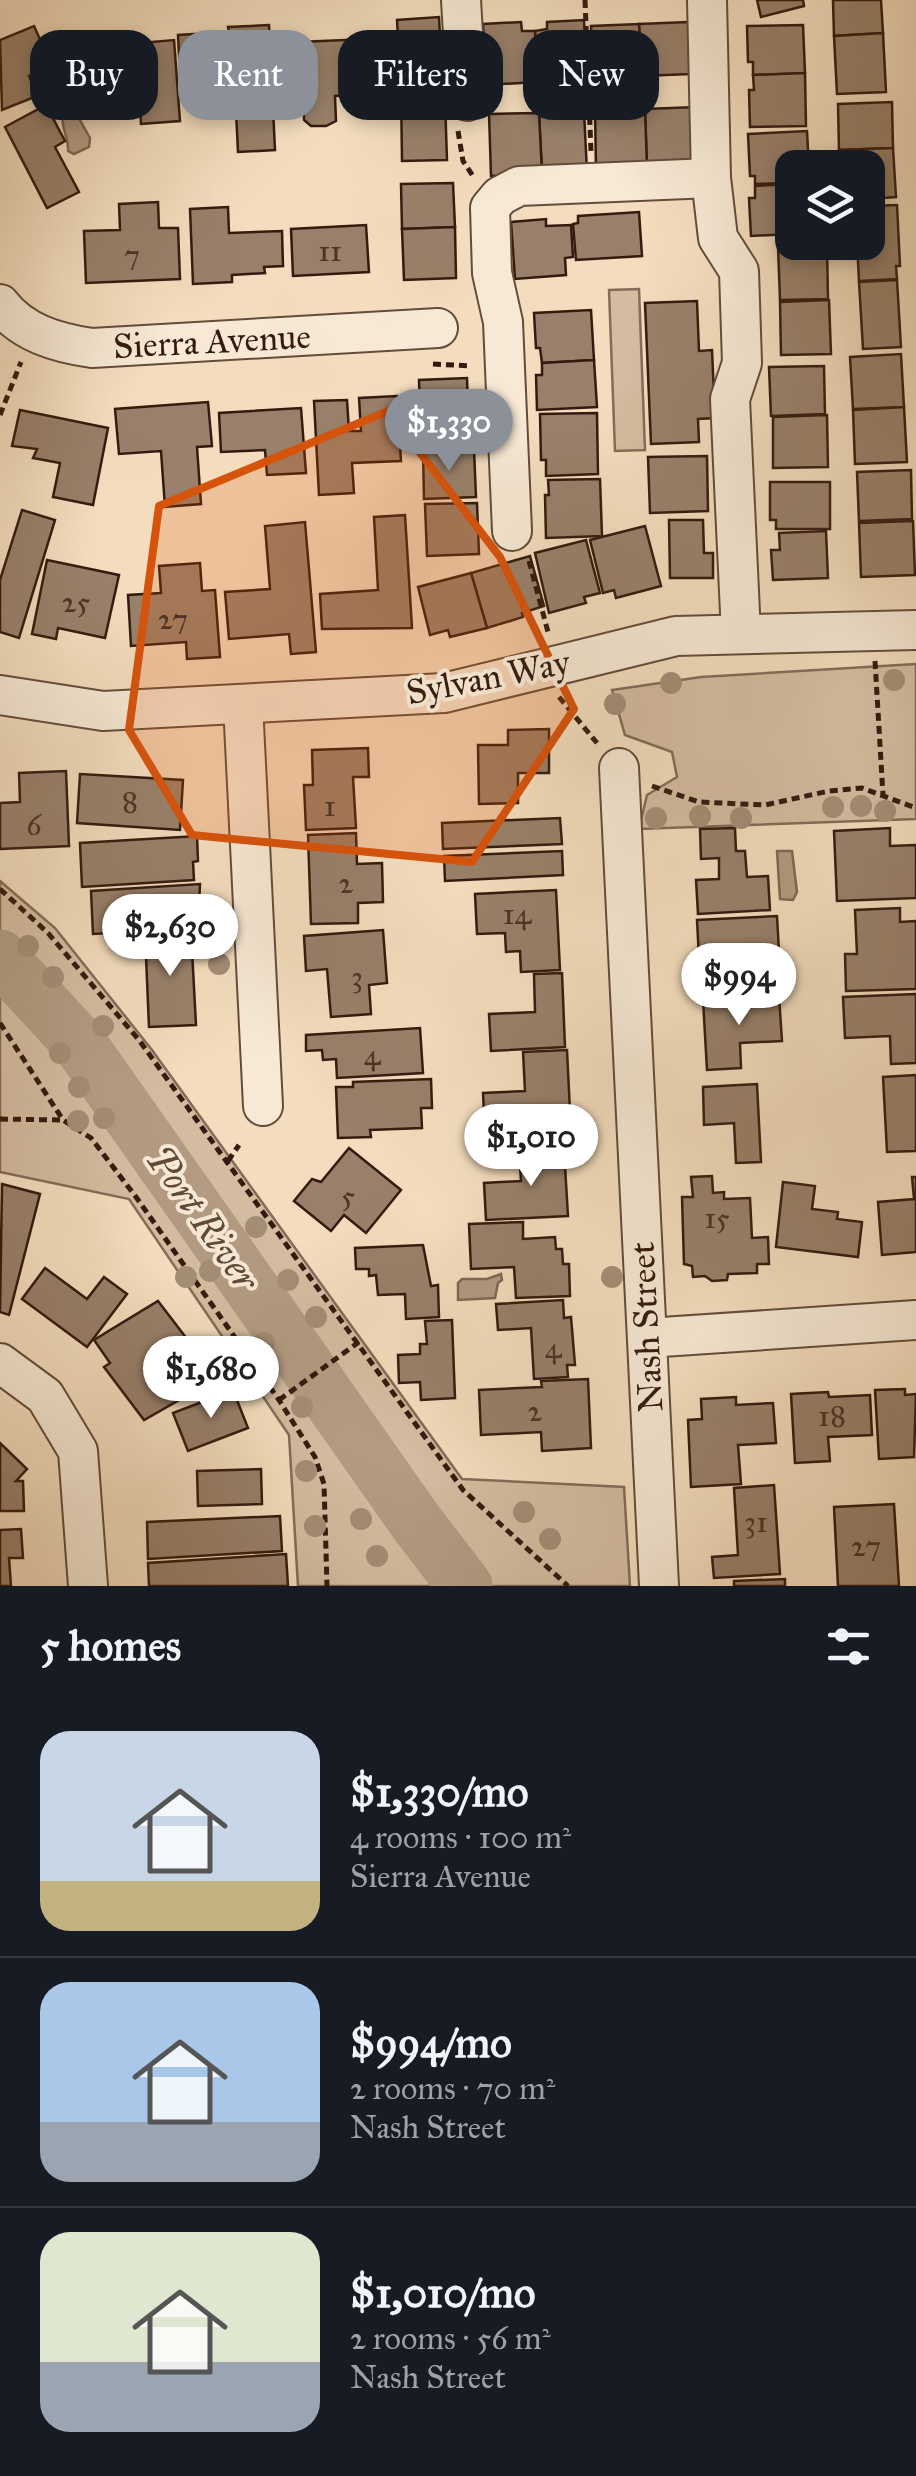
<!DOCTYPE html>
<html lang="en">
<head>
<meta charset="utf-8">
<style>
	body { margin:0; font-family:"IM FELL Great Primer",serif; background:#242831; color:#f1f3f6; height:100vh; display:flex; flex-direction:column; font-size:38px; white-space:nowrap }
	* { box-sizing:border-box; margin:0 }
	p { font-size:32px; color:#9ea1a6 }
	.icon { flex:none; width:55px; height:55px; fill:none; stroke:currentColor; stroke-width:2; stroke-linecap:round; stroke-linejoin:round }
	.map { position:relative; height:1586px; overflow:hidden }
	.panel { display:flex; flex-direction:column; background:#171b24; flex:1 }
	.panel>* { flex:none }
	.guide { position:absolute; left:30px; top:30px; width:858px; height:90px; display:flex; gap:20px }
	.controls { position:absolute; left:775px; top:150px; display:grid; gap:20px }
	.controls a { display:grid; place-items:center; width:110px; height:110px; border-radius:20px; background:#171b24; box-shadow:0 5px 15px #0003; font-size:50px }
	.price { position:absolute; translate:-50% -85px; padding:0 22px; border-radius:35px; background:#fff; color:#222; font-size:32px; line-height:65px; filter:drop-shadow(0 2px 5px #0008) }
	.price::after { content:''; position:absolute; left:50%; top:60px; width:30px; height:22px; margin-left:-15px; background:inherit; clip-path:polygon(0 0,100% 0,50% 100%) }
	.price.active { background:#8c9099; color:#fff }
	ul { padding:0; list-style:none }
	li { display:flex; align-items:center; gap:30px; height:250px; padding:0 40px }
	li+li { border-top:2px solid #363941 }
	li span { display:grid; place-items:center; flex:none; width:280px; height:200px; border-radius:30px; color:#555 }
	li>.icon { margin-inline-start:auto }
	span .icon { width:120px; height:120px; fill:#fffc; stroke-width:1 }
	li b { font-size:42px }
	h2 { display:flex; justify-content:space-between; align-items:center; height:120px; padding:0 40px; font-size:42px }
	.tag { padding:0 35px; border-radius:30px; background:#171b24; box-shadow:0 5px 15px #0003; font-size:35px; line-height:90px }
	.tag.active { background:#8c9099; color:#fff }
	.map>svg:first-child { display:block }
</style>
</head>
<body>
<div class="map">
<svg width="916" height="1586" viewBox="0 0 916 1586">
	<rect width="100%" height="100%" fill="#f3ddbe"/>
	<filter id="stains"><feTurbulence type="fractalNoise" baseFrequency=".002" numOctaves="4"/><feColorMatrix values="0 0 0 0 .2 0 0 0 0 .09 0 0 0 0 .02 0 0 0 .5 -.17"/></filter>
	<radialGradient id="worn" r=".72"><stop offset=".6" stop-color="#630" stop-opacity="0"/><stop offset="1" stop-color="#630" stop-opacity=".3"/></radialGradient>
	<!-- green -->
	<g fill="#d3bca0" stroke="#846c58" stroke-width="2.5">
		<polygon points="639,289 645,450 615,451 609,290"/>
		<polygon points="916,664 916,819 639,829 647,795 677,777 672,752 625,735 612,690 701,677"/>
		<polygon points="0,881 55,928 152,1050 462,1479 624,1487 630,1586 298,1586 289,1435 129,1199 0,1172"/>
	</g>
	<!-- water -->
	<g fill="#b29b82" stroke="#806854" stroke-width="2.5">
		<path d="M76,113L90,138L89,147L74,154L68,151C69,138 60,126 63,115Z"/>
		<polygon points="777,851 792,851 797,892 793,900 780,899"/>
		<polygon points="501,1274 502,1280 498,1283 495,1298 458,1300 458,1283 462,1279 487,1279"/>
	</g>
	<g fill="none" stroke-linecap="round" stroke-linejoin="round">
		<!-- river -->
		<polyline stroke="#b29b82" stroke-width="55" points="0,957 79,1043 416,1522 465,1586"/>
	</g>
	<!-- building -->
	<g fill="#98806a" stroke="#351b0f" stroke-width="2.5">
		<polygon points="757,0 803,0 804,6 761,17"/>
		<polygon points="833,0 881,0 883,33 834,36"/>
		<polygon points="439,17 442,74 436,74 436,89 401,90 397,20"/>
		<polygon points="584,20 587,80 537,82 535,31 547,29 547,22"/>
		<polygon points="521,22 522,31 535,31 537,82 486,85 483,24"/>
		<polygon points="688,22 690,74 641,76 639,24"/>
		<polygon points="639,24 641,76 593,79 591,26"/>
		<polygon points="269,25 275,150 238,152 234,71 180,74 178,35 229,32 228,27"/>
		<polygon points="803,25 805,73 753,75 753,62 748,62 747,26"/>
		<polygon points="34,26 52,66 29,76 37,96 2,110 0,40"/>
		<polygon points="883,33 886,92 837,94 834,36"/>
		<polygon points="368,39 370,94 335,96 336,121 326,126 311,126 304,120 303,90 278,91 275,43"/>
		<polygon points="174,40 180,121 141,124 139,94 88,98 83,48"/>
		<polygon points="805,73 806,126 750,127 749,90 754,90 753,75"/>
		<polygon points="436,89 436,101 445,100 447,160 402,161 401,90"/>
		<polygon points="892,102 893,148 839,150 838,104"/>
		<polygon points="46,105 65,141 55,147 79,192 47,208 5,127"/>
		<polygon points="697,107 699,166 647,168 645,109"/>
		<polygon points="645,109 647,168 596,169 595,110"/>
		<polygon points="584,111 587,172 542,173 539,113"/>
		<polygon points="539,113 542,173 491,176 489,114"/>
		<polygon points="807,131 809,168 792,168 792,183 755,184 755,176 750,176 748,134"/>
		<polygon points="893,148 896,197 868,199 868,168 840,168 839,150"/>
		<polygon points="453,183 455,227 402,229 401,184"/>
		<polygon points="792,184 792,234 751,236 749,198 755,198 755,186"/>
		<polygon points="158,202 159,228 178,228 180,279 86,283 84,231 120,230 119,204"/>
		<polygon points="897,205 900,266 896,266 897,279 859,281 857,242 868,242 868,206"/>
		<polygon points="228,207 229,233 282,231 283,266 264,267 265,273 232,275 232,282 193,284 190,209"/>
		<polygon points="639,212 642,256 576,260 573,224 578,223 578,216"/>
		<polygon points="546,219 546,226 571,225 573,257 565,258 566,275 515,279 511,222"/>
		<polygon points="366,225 369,272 293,276 291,229"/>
		<polygon points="455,227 456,278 404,280 402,229"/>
		<polygon points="827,245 828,299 780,300 778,246"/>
		<polygon points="897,280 901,347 863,349 859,282"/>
		<polygon points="829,300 831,354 781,355 780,302"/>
		<polygon points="697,301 699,351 712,350 715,418 698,419 699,442 651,444 645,303"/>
		<polygon points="591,310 594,360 542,363 540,348 536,348 534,313"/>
		<polygon points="901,354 904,407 853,409 850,357"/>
		<polygon points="594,360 597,407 537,410 536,375 542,375 542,363"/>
		<polygon points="824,366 825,414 771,416 769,367"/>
		<polygon points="467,378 469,437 421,439 419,380"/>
		<polygon points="397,396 401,461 352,463 354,493 319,495 314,401 347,400 349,431 361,431 359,398"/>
		<polygon points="208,402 212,446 197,447 201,504 165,507 161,451 119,454 115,409"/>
		<polygon points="904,407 907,462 855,464 853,410"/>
		<polygon points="301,408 306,473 267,475 265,450 221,452 219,413"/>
		<polygon points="20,410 108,428 93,505 53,497 60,463 33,458 37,449 12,446"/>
		<polygon points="597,413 598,474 546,476 546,460 541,460 540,414"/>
		<polygon points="827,415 828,467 773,468 773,417"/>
		<polygon points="474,449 476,497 424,499 423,451"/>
		<polygon points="707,456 708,511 650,513 648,457"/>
		<polygon points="911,470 912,519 859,521 857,472"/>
		<polygon points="600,479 602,536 546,538 545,495 549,495 548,480"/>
		<polygon points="770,482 830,482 830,529 776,529 776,520 770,520"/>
		<polygon points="477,503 479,554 427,556 425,504"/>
		<polygon points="22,510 55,520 19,638 0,632 0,580"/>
		<polygon points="405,515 412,628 322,629 320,594 378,590 374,517"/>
		<polygon points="669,520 703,520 704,553 713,553 713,578 670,578"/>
		<polygon points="913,521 915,575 861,577 859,523"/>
		<polygon points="305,522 316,652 291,654 289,634 229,639 225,592 270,589 265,526"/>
		<polygon points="645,526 661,586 616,598 614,590 603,593 590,540"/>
		<polygon points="826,531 828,578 773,580 771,550 780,550 779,533"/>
		<polygon points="586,540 600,593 584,597 586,603 549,613 535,553"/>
		<polygon points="530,556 544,606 522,613 523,617 487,628 471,573"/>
		<polygon points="47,560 119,575 105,638 58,628 56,639 32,634"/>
		<polygon points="200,563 202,591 215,590 220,657 187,659 186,642 131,646 128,595 161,593 159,566"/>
		<polygon points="471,573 487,628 450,637 448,630 430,635 418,587"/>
		<polygon points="549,729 549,773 518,773 518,803 479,804 478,745 508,745 508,730"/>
		<polygon points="368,748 369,777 353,777 356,828 306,830 304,785 313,785 312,750"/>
		<polygon points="66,771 69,846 0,849 0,803 20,802 19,773"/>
		<polygon points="80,774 183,780 180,830 77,823"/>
		<polygon points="560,818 562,844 443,849 442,823"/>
		<polygon points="735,828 736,851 745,851 747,877 768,876 770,910 698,914 696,880 719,879 719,858 701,859 700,829"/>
		<polygon points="890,828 890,846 916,845 916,898 837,901 834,831"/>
		<polygon points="356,833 357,864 382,863 383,902 358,903 358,923 311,924 308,835"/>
		<polygon points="197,836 198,861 193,862 194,880 82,887 80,843"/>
		<polygon points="562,851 563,875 445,881 444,856"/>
		<polygon points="200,884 198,928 93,934 91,891"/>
		<polygon points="556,890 560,970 521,972 520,951 506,952 505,933 477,934 475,894"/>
		<polygon points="900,908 900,922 916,921 916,989 846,991 845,954 857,954 855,910"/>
		<polygon points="777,916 779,952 740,954 742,995 701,997 697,920"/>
		<polygon points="383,930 387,983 369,985 371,1014 331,1017 327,969 306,971 304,936"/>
		<polygon points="191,931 196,1025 149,1027 145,933"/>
		<polygon points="562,973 565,1047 491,1051 489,1014 535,1012 534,974"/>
		<polygon points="916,994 916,1063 891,1064 890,1036 845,1038 843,997"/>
		<polygon points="779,996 782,1041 740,1043 741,1068 707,1070 703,1000"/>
		<polygon points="420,1028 423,1073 337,1078 336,1059 323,1060 322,1050 306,1051 306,1035"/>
		<polygon points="567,1050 571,1132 485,1136 483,1093 525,1091 523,1052"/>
		<polygon points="916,1075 916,1151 887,1152 883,1077"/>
		<polygon points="431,1079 432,1108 421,1108 422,1128 370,1130 371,1137 338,1138 336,1087 353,1087 353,1082"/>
		<polygon points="757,1084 761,1162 736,1163 734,1123 704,1125 703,1087"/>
		<polygon points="349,1148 401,1190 366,1233 344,1215 331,1231 294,1201 312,1179 321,1182"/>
		<polygon points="564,1149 568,1216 486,1220 484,1183 521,1181 519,1151"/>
		<polygon points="712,1176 713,1193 724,1192 724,1199 750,1198 752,1238 768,1237 769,1264 757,1264 757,1273 728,1274 727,1280 712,1281 705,1276 693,1277 692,1266 684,1264 682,1197 693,1197 691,1177"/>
		<polygon points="912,1177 916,1177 916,1252 882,1255 878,1202 914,1199"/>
		<polygon points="783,1182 815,1186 812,1209 838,1212 837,1219 862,1222 858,1257 776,1247"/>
		<polygon points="2,1184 40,1194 9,1315 0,1312"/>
		<polygon points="523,1222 523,1239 555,1237 556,1249 562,1249 563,1264 569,1264 570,1296 516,1298 514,1267 471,1269 469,1224"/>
		<polygon points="423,1245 431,1286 438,1285 439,1317 406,1319 405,1294 378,1295 376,1275 369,1276 369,1269 356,1269 355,1248"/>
		<polygon points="45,1268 87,1299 104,1277 127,1294 87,1347 22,1299"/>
		<polygon points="563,1300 564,1318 571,1317 575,1365 567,1365 568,1377 534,1379 531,1328 498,1330 496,1304"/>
		<polygon points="158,1301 197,1352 210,1344 233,1372 216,1388 209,1383 144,1420 104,1367 110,1363 94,1340"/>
		<polygon points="452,1320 455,1398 421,1400 420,1382 399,1383 398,1355 420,1354 420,1344 427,1344 425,1321"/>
		<polygon points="588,1379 591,1448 542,1451 541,1432 481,1435 479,1390 542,1387 541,1381"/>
		<polygon points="905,1389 905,1395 916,1394 914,1457 879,1459 875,1390"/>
		<polygon points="233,1390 248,1428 188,1451 173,1413"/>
		<polygon points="828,1392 829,1397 870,1395 872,1435 828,1437 830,1461 795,1463 791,1394"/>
		<polygon points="736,1397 736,1405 773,1403 776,1443 738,1445 741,1484 691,1487 688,1420 702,1419 701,1399"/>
		<polygon points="0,1443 27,1469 16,1481 23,1481 24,1511 0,1511"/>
		<polygon points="261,1469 262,1504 198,1506 197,1471"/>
		<polygon points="774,1485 780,1574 714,1578 712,1557 738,1555 734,1488"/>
		<polygon points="894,1504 899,1586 838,1586 834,1507"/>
		<polygon points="280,1516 282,1551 148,1559 147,1522"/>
		<polygon points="21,1529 23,1558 9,1558 11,1586 0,1586 0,1530"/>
		<polygon points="286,1554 288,1586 149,1586 148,1563"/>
		<polygon points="785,1579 785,1586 734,1586 734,1581"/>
	</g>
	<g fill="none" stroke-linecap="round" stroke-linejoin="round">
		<defs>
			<g id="minor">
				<polyline points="461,0 467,101"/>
				<polyline points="707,0 711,178 718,238 739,271 742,363 730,399 741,634"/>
				<path d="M0,304C22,333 57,343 92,348L438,328"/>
				<polyline points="512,531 503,322 492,273 490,208 500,196 519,186 711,178"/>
				<polyline points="0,695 103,711 444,693 676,636 916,630"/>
				<polyline points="243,704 263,1106"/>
				<polyline points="619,768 659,1586"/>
				<polyline points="647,1338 916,1320"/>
				<polyline points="0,1363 45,1396 78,1451 88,1586"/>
			</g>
		</defs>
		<!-- minor casing -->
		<use href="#minor" stroke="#644c3b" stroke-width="42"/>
		<!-- path -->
		<g stroke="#351b0f" stroke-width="5" stroke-dasharray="8 5" stroke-linecap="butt">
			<polyline points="585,0 591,152"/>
			<polyline points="458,131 463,161 473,176"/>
			<polyline points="433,364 471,366"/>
			<polyline points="0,415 21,362"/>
			<polyline points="529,561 548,632"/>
			<polyline points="875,661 883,795"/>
			<polyline points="559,697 597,743"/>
			<polyline points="652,786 699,802 765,805 829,791 862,788 916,808"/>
			<polyline points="0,889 48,933 139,1040 463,1490 568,1586"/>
			<polyline points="0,1023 63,1120 91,1138 136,1197 279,1400 315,1457 324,1484 327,1586"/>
			<polyline points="0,1119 62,1120"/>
			<polyline points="228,1161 239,1145"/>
			<polyline points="279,1400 359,1342"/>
		</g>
		<!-- minor -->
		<use href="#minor" stroke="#f7e9d5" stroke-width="38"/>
	</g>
	<!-- trees -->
	<g fill="#a48d75">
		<circle cx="894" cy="680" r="11"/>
		<circle cx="671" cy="683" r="11"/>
		<circle cx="615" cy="704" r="11"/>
		<circle cx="861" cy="806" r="11"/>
		<circle cx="833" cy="807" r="11"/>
		<circle cx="885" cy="811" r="11"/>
		<circle cx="700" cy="816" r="11"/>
		<circle cx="656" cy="818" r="11"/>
		<circle cx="741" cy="818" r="11"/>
		<circle cx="28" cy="946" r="11"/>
		<circle cx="219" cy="964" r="11"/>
		<circle cx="53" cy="977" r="11"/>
		<circle cx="103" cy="1026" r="11"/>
		<circle cx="60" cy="1053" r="11"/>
		<circle cx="79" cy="1087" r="11"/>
		<circle cx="104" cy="1118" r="11"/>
		<circle cx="78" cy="1121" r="11"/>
		<circle cx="256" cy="1227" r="11"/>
		<circle cx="210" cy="1271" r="11"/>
		<circle cx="186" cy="1277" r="11"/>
		<circle cx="612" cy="1277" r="11"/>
		<circle cx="288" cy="1280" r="11"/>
		<circle cx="316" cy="1317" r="11"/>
		<circle cx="264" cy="1343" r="11"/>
		<circle cx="302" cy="1407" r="11"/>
		<circle cx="306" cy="1471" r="11"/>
		<circle cx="524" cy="1512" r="11"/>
		<circle cx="361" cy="1519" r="11"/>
		<circle cx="315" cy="1526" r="11"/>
		<circle cx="550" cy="1539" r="11"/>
		<circle cx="377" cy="1556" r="11"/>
	</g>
	<!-- marked area -->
	<path fill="#d6530c" fill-opacity="0.2" stroke="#d6530c" stroke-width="8" stroke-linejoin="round" d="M388,411L500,557L574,709L472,862L192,835L129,730L159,506Z"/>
	<g text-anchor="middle" stroke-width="8" stroke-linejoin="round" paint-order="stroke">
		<!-- number labels -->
		<g font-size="30" fill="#4e3426">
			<text x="330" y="261">11</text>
			<text x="132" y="265">7</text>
			<text x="76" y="612">25</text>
			<text x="173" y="629">27</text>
			<text x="130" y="812">8</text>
			<text x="330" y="816">1</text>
			<text x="34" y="835">6</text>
			<text x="346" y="893">2</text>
			<text x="517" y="924">14</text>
			<text x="357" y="987">3</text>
			<text x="372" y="1065">4</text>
			<text x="348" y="1206">5</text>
			<text x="717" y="1228">15</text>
			<text x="553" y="1358">4</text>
			<text x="535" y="1421">2</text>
			<text x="832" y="1426">18</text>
			<text x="756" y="1532">31</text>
			<text x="866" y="1556">27</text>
		</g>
		<!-- street labels -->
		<g font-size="35" fill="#351b0f" stroke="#f7e9d5">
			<text transform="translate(212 341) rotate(-3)" y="12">Sierra Avenue</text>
			<text transform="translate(488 677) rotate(-11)" y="12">Sylvan Way</text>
			<text transform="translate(646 1327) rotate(-93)" y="12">Nash Street</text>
		</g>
		<!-- water labels -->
		<g font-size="38" font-style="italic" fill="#614837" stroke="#f7e9d5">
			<text transform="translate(203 1218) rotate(55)" y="13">Port River</text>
		</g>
	</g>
	<rect width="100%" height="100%" filter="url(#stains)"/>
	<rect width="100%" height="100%" fill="url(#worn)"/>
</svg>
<div class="controls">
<a><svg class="icon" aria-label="layers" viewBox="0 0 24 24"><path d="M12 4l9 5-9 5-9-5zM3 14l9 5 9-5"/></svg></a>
</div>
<b class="price active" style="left:449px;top:474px">$1,330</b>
<b class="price" style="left:170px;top:979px">$2,630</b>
<b class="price" style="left:739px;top:1028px">$994</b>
<b class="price" style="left:531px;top:1189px">$1,010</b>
<b class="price" style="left:211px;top:1421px">$1,680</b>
<div class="guide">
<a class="tag">Buy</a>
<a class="tag active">Rent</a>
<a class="tag">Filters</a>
<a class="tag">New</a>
</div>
</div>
<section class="panel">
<h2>5 homes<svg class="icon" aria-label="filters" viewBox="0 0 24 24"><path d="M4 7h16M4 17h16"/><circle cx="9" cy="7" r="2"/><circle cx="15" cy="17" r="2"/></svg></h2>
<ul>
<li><span style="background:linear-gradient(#c9d6e8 75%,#c2b280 0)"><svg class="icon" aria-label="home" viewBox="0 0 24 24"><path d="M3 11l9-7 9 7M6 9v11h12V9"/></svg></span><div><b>$1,330/mo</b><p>4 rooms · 100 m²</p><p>Sierra Avenue</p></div></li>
<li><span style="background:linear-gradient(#a9c7e8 70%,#9aa5b1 0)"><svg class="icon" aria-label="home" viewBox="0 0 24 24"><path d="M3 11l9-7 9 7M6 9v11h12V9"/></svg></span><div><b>$994/mo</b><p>2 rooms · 70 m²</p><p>Nash Street</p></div></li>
<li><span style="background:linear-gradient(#dfe7d0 65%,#9aa5b1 0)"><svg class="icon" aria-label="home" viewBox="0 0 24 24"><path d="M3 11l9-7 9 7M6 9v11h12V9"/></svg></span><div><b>$1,010/mo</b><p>2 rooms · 56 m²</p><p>Nash Street</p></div></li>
</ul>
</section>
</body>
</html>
